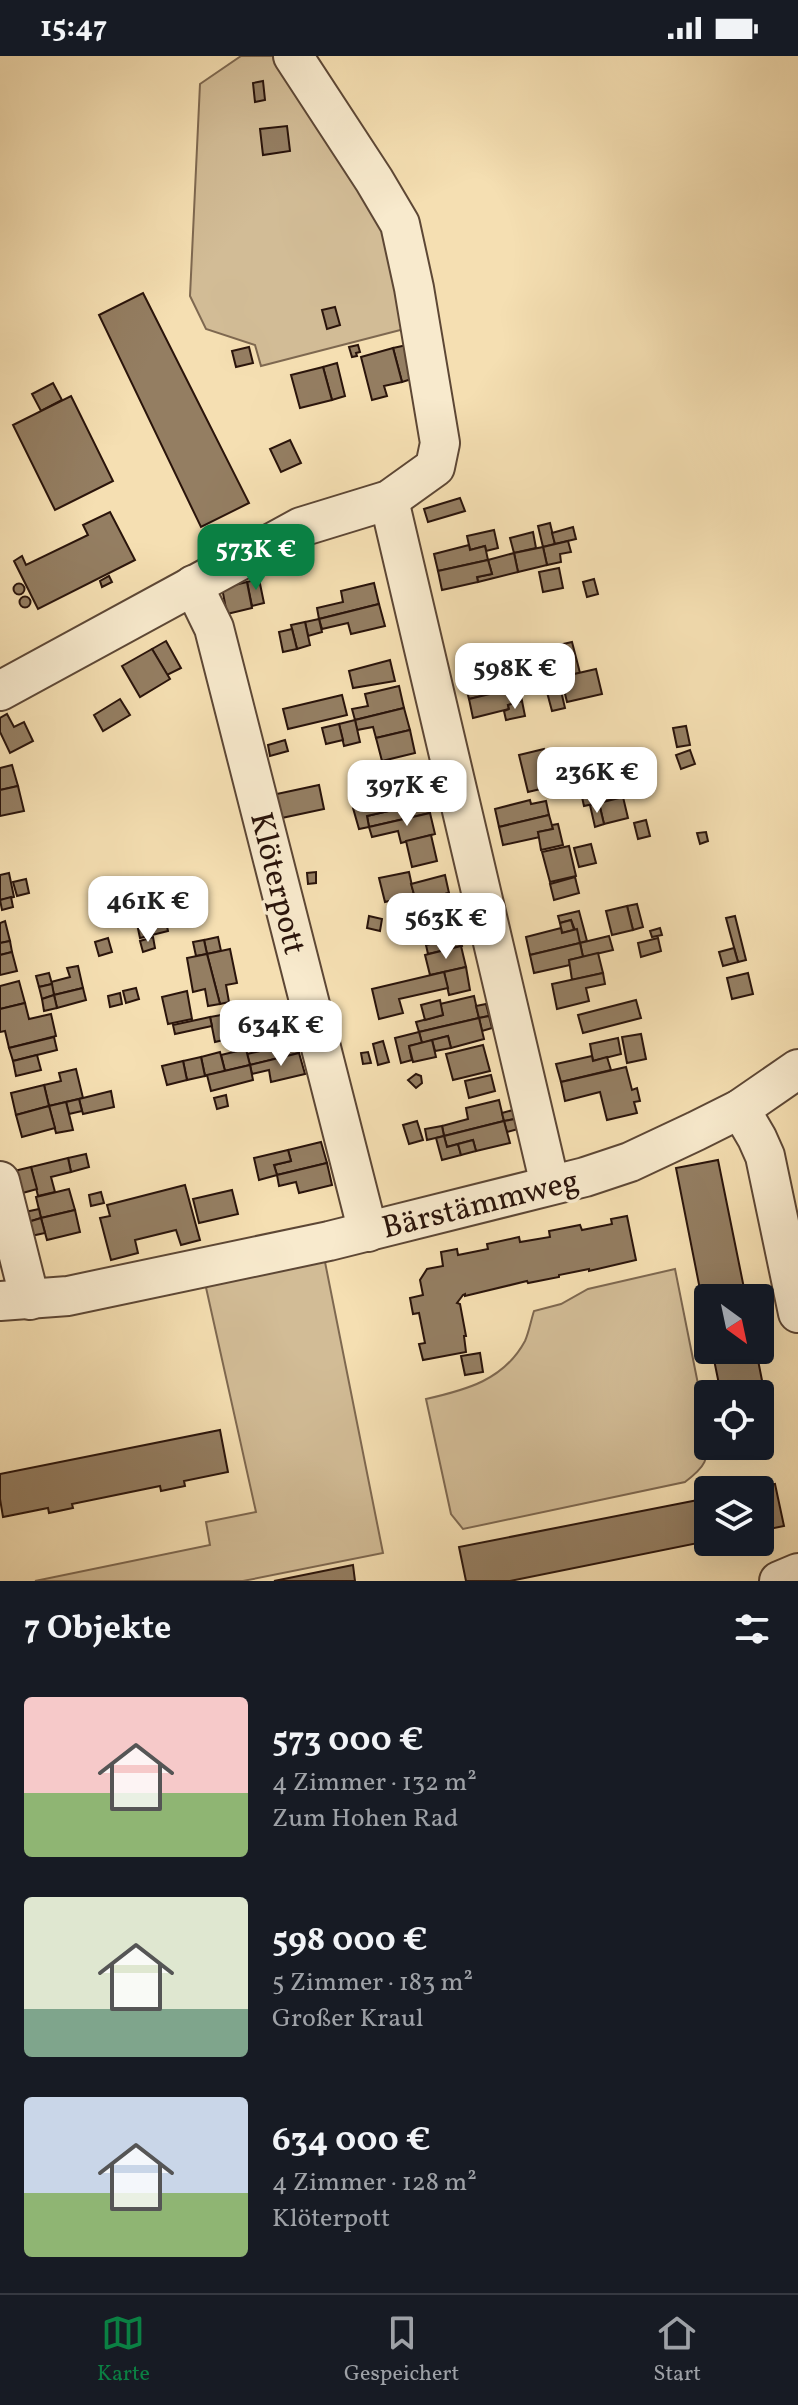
<!DOCTYPE html>
<html lang="de">
<head>
<meta charset="utf-8">
<style>
	body { margin:0; font-family:Vollkorn,serif; background:#20242c; color:#f1f3f6; height:100vh; display:flex; flex-direction:column; font-size:30px; white-space:nowrap }
	* { box-sizing:border-box; margin:0 }
	p { font-size:26px; color:#9ea1a6 }
	.icon { flex:none; width:44px; height:44px; fill:none; stroke:currentColor; stroke-width:2; stroke-linecap:round; stroke-linejoin:round }
	.map { position:relative; height:1525px; overflow:hidden }
	.sheet { display:flex; flex-direction:column; background:#171b24; flex:1 }
	.sheet>* { flex:none }
	.needle { width:52px; rotate:147deg }
	.tools { position:absolute; left:694px; top:1228px; display:grid; gap:16px }
	.tools a { display:grid; place-items:center; width:80px; height:80px; border-radius:8px; background:#171b24; box-shadow:0 8px 32px #0002; font-size:40px }
	.price { position:absolute; translate:-50% -68px; padding:0 18px; border-radius:16px; background:#fff; color:#222; font-size:26px; line-height:52px; filter:drop-shadow(0 2px 4px #0008) }
	.price::after { content:''; position:absolute; left:50%; top:48px; width:24px; height:18px; margin-left:-12px; background:inherit; clip-path:polygon(0 0,100% 0,50% 100%) }
	.price.current { background:#0b8043; color:#fff }
	ul { padding:0; list-style:none }
	li { display:flex; align-items:center; gap:24px; height:200px; padding:0 24px }
	li span { display:grid; place-items:center; flex:none; width:224px; height:160px; border-radius:8px; color:#555 }
	li>.icon { margin-inline-start:auto }
	span .icon { width:96px; height:96px; fill:#fffc; stroke-width:1 }
	li b { font-size:34px }
	h2 { display:flex; justify-content:space-between; align-items:center; height:96px; padding:0 24px; font-size:34px }
	.status { display:flex; justify-content:space-between; align-items:center; height:56px; padding:0 40px; background:#171b24; direction:ltr }
	.status svg { height:22px; fill:currentColor }
	.dock { display:flex; justify-content:space-around; align-items:center; height:112px; border-top:2px solid #363941; background:#171b24; font-size:22px; color:#9ea1a6 }
	.dock a { display:grid; justify-items:center; gap:4px }
	.dock .current { color:#0b8043 }
	.map>svg:first-child { display:block }
</style>
</head>
<body>
<div class="status"><b>15:47</b><svg viewBox="0 0 49 12"><path d="M0 12V9h3v3zM5 12V6h3v6zM10 12V3h3v9zM15 12V0h3v12zM26 1h20v11H26zM47 4h2v5h-2z"/></svg></div>
<div class="map">
<svg width="798" height="1525" viewBox="0 0 798 1525">
	<rect width="100%" height="100%" fill="#f5dfb2"/>
	<filter id="stains"><feTurbulence type="fractalNoise" baseFrequency=".0025" numOctaves="4"/><feColorMatrix values="0 0 0 0 .2 0 0 0 0 .09 0 0 0 0 .02 0 0 0 .5 -.17"/></filter>
	<radialGradient id="worn" r=".72"><stop offset=".6" stop-color="#630" stop-opacity="0"/><stop offset="1" stop-color="#630" stop-opacity=".3"/></radialGradient>
	<!-- green -->
	<g fill="#d2bc96" stroke="#7e6850" stroke-width="2">
		<polygon points="241,0 284,0 384,154 412,271 261,310 255,289 206,273 190,240 200,28"/>
		<polygon points="324,1201 383,1497 243,1525 35,1525 210,1489 206,1466 256,1456 205,1227"/>
		<path d="M675,1213L708,1378C708,1405 706,1410 685,1426L463,1473L451,1458L426,1343C466,1334 504,1324 525,1285C529,1276 531,1264 534,1255L561,1248L588,1233Z"/>
	</g>
	<!-- building -->
	<g fill="#947e62" stroke="#2a140b" stroke-width="2">
		<polygon points="263,25 265,44 255,46 253,27"/>
		<polygon points="287,70 290,95 263,99 260,73"/>
		<polygon points="143,237 249,447 201,471 99,259"/>
		<polygon points="335,251 340,269 327,273 322,254"/>
		<polygon points="358,289 360,296 356,297 357,300 352,301 349,291"/>
		<polygon points="407,289 415,322 402,326 393,292"/>
		<polygon points="249,291 253,307 236,311 232,295"/>
		<polygon points="393,292 402,326 384,330 387,340 372,344 361,301"/>
		<polygon points="337,307 345,340 332,344 323,311"/>
		<polygon points="323,311 332,344 300,352 291,319"/>
		<polygon points="53,327 62,344 41,355 32,338"/>
		<polygon points="71,340 113,425 55,454 13,369"/>
		<polygon points="290,384 301,407 281,416 270,393"/>
		<polygon points="460,442 465,455 428,466 424,453"/>
		<polygon points="110,456 135,504 38,553 14,505 22,500 26,509 88,479 83,469"/>
		<polygon points="550,467 555,488 543,491 538,470"/>
		<polygon points="573,471 576,483 555,488 552,477"/>
		<polygon points="494,474 498,492 486,495 485,490 470,494 467,480"/>
		<polygon points="533,476 536,492 514,497 510,482"/>
		<polygon points="568,485 571,496 560,498 561,506 547,509 543,491"/>
		<polygon points="469,489 470,494 485,490 488,504 438,515 434,498"/>
		<polygon points="543,491 547,509 518,516 514,497"/>
		<polygon points="514,497 518,516 478,526 477,521 492,518 488,504"/>
		<polygon points="488,504 492,518 477,521 478,526 442,534 438,515"/>
		<polygon points="559,512 563,532 543,536 539,516"/>
		<polygon points="109,520 112,526 102,531 100,525"/>
		<polygon points="259,523 264,547 252,550 247,526"/>
		<polygon points="594,523 598,538 587,541 583,526"/>
		<polygon points="247,526 252,552 227,558 222,532"/>
		<polygon points="374,527 379,548 319,563 317,552 343,546 341,535"/>
		<circle cx="19" cy="533" r="5.5"/>
		<circle cx="25" cy="546" r="5.5"/>
		<polygon points="379,548 385,570 351,578 348,567 322,573 319,563"/>
		<polygon points="319,563 322,576 308,580 305,566"/>
		<polygon points="305,566 310,589 297,593 291,569"/>
		<polygon points="292,573 297,593 283,596 279,576"/>
		<polygon points="166,585 181,612 167,619 152,593"/>
		<polygon points="572,586 580,617 558,622 553,604 540,607 537,594"/>
		<polygon points="152,593 170,623 140,641 122,610"/>
		<polygon points="390,604 395,625 353,632 349,615"/>
		<polygon points="512,604 515,618 501,621 498,607"/>
		<polygon points="553,604 558,622 544,625 540,607"/>
		<polygon points="596,613 602,638 567,646 561,621"/>
		<polygon points="500,617 501,621 515,618 519,631 469,643 464,625"/>
		<polygon points="558,622 565,652 552,655 544,625"/>
		<polygon points="399,630 404,652 355,664 352,653 368,650 365,638"/>
		<polygon points="519,631 522,645 508,649 509,653 473,662 469,643"/>
		<polygon points="342,639 347,659 288,673 283,653"/>
		<polygon points="120,643 130,659 103,675 94,659"/>
		<polygon points="522,645 525,660 506,664 504,655 509,653 508,649"/>
		<polygon points="404,652 410,674 376,682 373,671 357,674 355,664"/>
		<polygon points="7,658 14,671 24,666 33,685 10,697 0,676 0,662"/>
		<polygon points="355,664 360,686 344,690 339,668"/>
		<polygon points="339,668 343,684 326,688 322,672"/>
		<polygon points="686,670 690,689 677,691 673,672"/>
		<polygon points="410,674 415,697 382,705 376,682"/>
		<polygon points="285,684 288,695 270,700 268,689"/>
		<polygon points="544,693 553,730 528,736 519,699"/>
		<polygon points="690,694 695,708 681,713 676,699"/>
		<polygon points="12,709 18,730 0,734 0,712"/>
		<polygon points="615,724 619,742 602,746 598,728"/>
		<polygon points="598,728 602,746 584,750 580,732"/>
		<polygon points="319,729 324,753 277,763 272,739"/>
		<polygon points="18,730 24,755 0,760 0,734"/>
		<polygon points="424,735 430,757 369,771 367,760 393,754 391,743"/>
		<polygon points="623,741 628,762 604,768 599,747"/>
		<polygon points="391,743 393,754 367,760 369,771 359,773 353,752"/>
		<polygon points="530,744 531,748 546,745 549,759 499,771 495,753"/>
		<polygon points="599,747 604,768 595,771 590,749"/>
		<polygon points="430,757 435,778 401,787 398,775 372,781 369,771"/>
		<polygon points="549,759 553,773 538,776 540,781 503,789 499,771"/>
		<polygon points="646,764 650,780 638,783 634,767"/>
		<polygon points="558,768 563,789 541,794 538,776 553,773 552,769"/>
		<polygon points="706,776 708,785 700,788 697,777"/>
		<polygon points="431,779 437,805 412,811 406,785"/>
		<polygon points="591,788 596,807 579,811 574,792"/>
		<polygon points="569,790 576,820 550,826 542,796"/>
		<polygon points="316,816 316,827 308,828 307,817"/>
		<polygon points="409,816 414,839 385,846 379,822"/>
		<polygon points="9,817 14,841 0,844 0,819"/>
		<polygon points="445,819 449,837 416,845 411,828"/>
		<polygon points="575,821 579,837 554,844 550,828"/>
		<polygon points="26,823 29,837 17,840 13,826"/>
		<polygon points="449,837 454,859 394,873 392,863 418,857 416,845"/>
		<polygon points="11,841 13,851 2,854 0,844"/>
		<polygon points="462,847 464,856 454,859 452,849"/>
		<polygon points="161,848 165,861 137,868 133,855"/>
		<polygon points="637,848 643,871 633,874 627,850"/>
		<polygon points="117,849 120,861 112,863 110,851"/>
		<polygon points="627,850 633,874 612,879 606,855"/>
		<polygon points="579,855 587,885 580,887 571,864 560,867 558,860"/>
		<polygon points="464,856 467,866 456,869 454,859"/>
		<polygon points="454,859 460,881 426,889 423,877 397,884 394,873"/>
		<polygon points="369,860 382,863 380,875 367,872"/>
		<polygon points="735,860 746,904 738,906 726,862"/>
		<polygon points="165,861 168,875 140,882 137,868"/>
		<polygon points="571,864 574,874 562,877 560,867"/>
		<polygon points="5,865 10,885 0,887 0,867"/>
		<polygon points="561,872 562,877 577,873 580,887 530,899 526,881"/>
		<polygon points="660,872 662,879 652,881 650,875"/>
		<polygon points="609,880 613,894 583,901 580,887"/>
		<polygon points="153,881 155,892 143,896 140,885"/>
		<polygon points="218,881 221,895 207,898 204,884"/>
		<polygon points="460,881 462,890 428,898 426,889"/>
		<polygon points="108,882 112,896 99,900 95,886"/>
		<polygon points="658,882 661,895 641,901 638,887"/>
		<polygon points="204,884 207,898 196,900 193,886"/>
		<polygon points="10,885 12,896 0,899 0,887"/>
		<polygon points="580,887 583,901 569,904 570,909 534,917 530,899"/>
		<polygon points="461,890 466,911 430,919 425,899"/>
		<polygon points="734,892 738,906 723,910 719,896"/>
		<polygon points="230,893 237,927 226,929 229,946 220,948 207,898"/>
		<polygon points="12,896 17,915 0,919 0,899"/>
		<polygon points="598,897 603,917 572,924 569,904"/>
		<polygon points="207,898 220,948 208,950 205,933 193,936 187,902"/>
		<polygon points="78,910 83,932 54,939 51,926 70,921 67,912"/>
		<polygon points="466,911 470,934 449,939 444,916"/>
		<polygon points="444,916 448,932 399,943 403,957 379,963 372,933"/>
		<polygon points="49,917 52,928 39,931 36,920"/>
		<polygon points="603,917 605,928 586,932 589,945 557,953 552,928"/>
		<polygon points="748,917 753,938 732,943 727,922"/>
		<polygon points="19,925 25,947 0,953 0,930"/>
		<polygon points="52,928 54,939 42,943 39,931"/>
		<polygon points="83,932 86,944 57,952 54,939"/>
		<polygon points="136,932 139,943 126,947 123,935"/>
		<polygon points="187,935 192,963 168,968 162,941"/>
		<polygon points="120,937 122,948 110,951 108,940"/>
		<polygon points="54,939 57,952 44,955 42,943"/>
		<polygon points="474,940 479,962 419,976 416,966 443,959 440,948"/>
		<polygon points="440,944 443,959 425,964 421,949"/>
		<polygon points="636,944 641,962 583,977 578,959"/>
		<polygon points="25,947 29,963 51,958 56,980 9,992 5,975 0,976 0,953"/>
		<polygon points="486,948 489,960 479,962 476,950"/>
		<polygon points="289,949 293,968 266,973 263,954"/>
		<polygon points="227,958 232,982 215,986 210,961"/>
		<polygon points="489,960 492,972 482,975 479,962"/>
		<polygon points="210,961 212,970 175,978 173,969"/>
		<polygon points="479,962 484,983 451,992 448,980 422,987 419,976"/>
		<polygon points="294,975 299,997 250,1009 247,998 264,994 261,983"/>
		<polygon points="419,976 422,987 409,990 412,1004 401,1007 395,982"/>
		<polygon points="641,978 646,1003 627,1007 622,981"/>
		<polygon points="448,980 451,992 435,995 432,984"/>
		<polygon points="54,981 57,994 13,1005 9,992"/>
		<polygon points="618,982 621,998 593,1005 590,988"/>
		<polygon points="432,984 436,1001 413,1006 409,990"/>
		<polygon points="383,985 389,1006 378,1009 373,988"/>
		<polygon points="483,989 490,1015 453,1024 446,998"/>
		<polygon points="246,993 250,1009 225,1015 221,999"/>
		<polygon points="220,996 225,1015 205,1020 201,1001"/>
		<polygon points="368,996 371,1007 363,1008 361,997"/>
		<polygon points="299,997 305,1018 271,1026 269,1014 252,1018 250,1009"/>
		<polygon points="37,999 41,1014 16,1020 13,1005"/>
		<polygon points="592,1000 593,1005 607,1001 611,1014 561,1026 556,1008"/>
		<polygon points="201,1001 205,1020 187,1024 183,1005"/>
		<polygon points="183,1005 187,1024 167,1029 162,1010"/>
		<polygon points="250,1009 253,1024 211,1035 207,1019"/>
		<polygon points="626,1011 632,1034 637,1032 640,1045 634,1046 637,1057 607,1064 600,1036 565,1045 561,1026"/>
		<polygon points="76,1013 83,1042 49,1050 44,1029 61,1025 59,1017"/>
		<polygon points="416,1018 421,1020 422,1027 416,1032 408,1024"/>
		<polygon points="491,1019 495,1035 469,1042 465,1025"/>
		<polygon points="44,1029 49,1050 16,1059 11,1037"/>
		<polygon points="111,1035 114,1051 83,1058 79,1043"/>
		<polygon points="226,1039 228,1050 217,1053 214,1042"/>
		<polygon points="79,1043 82,1055 69,1058 66,1046"/>
		<polygon points="499,1044 504,1065 444,1080 442,1070 468,1063 466,1052"/>
		<polygon points="66,1046 73,1074 56,1077 49,1050"/>
		<polygon points="49,1050 55,1072 22,1081 16,1059"/>
		<polygon points="513,1054 515,1063 504,1065 502,1057"/>
		<polygon points="515,1063 518,1073 507,1076 504,1065"/>
		<polygon points="417,1065 423,1084 409,1088 403,1069"/>
		<polygon points="504,1065 510,1087 476,1095 473,1084 447,1091 444,1080"/>
		<polygon points="442,1070 444,1080 427,1084 425,1073"/>
		<polygon points="444,1080 447,1091 458,1088 461,1099 442,1104 436,1082"/>
		<polygon points="473,1084 476,1095 461,1099 458,1088"/>
		<polygon points="321,1086 327,1107 277,1119 274,1109 291,1105 288,1094"/>
		<polygon points="288,1094 291,1105 274,1109 277,1119 259,1124 254,1102"/>
		<polygon points="86,1098 89,1111 71,1116 68,1102"/>
		<polygon points="68,1102 71,1116 51,1121 55,1136 38,1140 31,1111"/>
		<polygon points="718,1104 746,1242 708,1242 708,1274 676,1112"/>
		<polygon points="327,1107 332,1129 299,1137 296,1126 279,1130 277,1119"/>
		<polygon points="31,1111 37,1133 19,1138 14,1115"/>
		<polygon points="185,1129 200,1184 181,1189 176,1174 135,1184 138,1197 111,1204 100,1162 110,1160 107,1149"/>
		<polygon points="69,1133 75,1154 41,1162 36,1141"/>
		<polygon points="232,1134 238,1158 199,1167 193,1143"/>
		<polygon points="101,1136 104,1147 91,1150 89,1139"/>
		<polygon points="39,1153 41,1162 28,1166 25,1156"/>
		<polygon points="75,1154 80,1176 47,1184 41,1162"/>
		<polygon points="627,1160 636,1204 589,1215 589,1213 559,1219 559,1221 528,1227 527,1225 465,1240 465,1238 463,1239 457,1247 460,1248 466,1280 464,1280 466,1296 423,1304 419,1288 425,1287 419,1257 413,1258 410,1242 423,1239 420,1224 427,1213 443,1210 441,1196 457,1193 458,1199 488,1193 487,1188 519,1181 520,1186 550,1181 549,1175 580,1169 582,1174 612,1168 611,1163"/>
		<polygon points="41,1162 45,1177 31,1180 28,1166"/>
		<polygon points="712,1294 756,1294 772,1375 760,1377 760,1338 721,1338"/>
		<polygon points="480,1297 483,1316 465,1319 461,1300"/>
		<polygon points="220,1374 228,1416 184,1425 185,1430 161,1435 160,1430 72,1448 73,1452 49,1457 48,1452 3,1461 0,1443 0,1418"/>
		<polygon points="775,1428 784,1470 760,1475 760,1434 746,1434"/>
		<polygon points="708,1442 708,1485 510,1525 466,1525 459,1491"/>
		<polygon points="353,1509 355,1525 274,1525"/>
	</g>
	<g fill="none" stroke-linecap="round" stroke-linejoin="round">
		<defs>
			<g id="minor">
				<polyline points="389,444 550,1129"/>
				<polyline points="193,529 214,572 368,1176"/>
				<polyline points="0,635 301,471 389,444 435,411 440,387 414,232 400,168 374,124 293,0"/>
				<polyline points="740,1053 757,1082 765,1100 798,1257"/>
				<polyline points="0,1125 30,1244"/>
				<polyline points="0,1245 68,1240 329,1185 585,1121 630,1106 696,1075 740,1053 798,1013"/>
				<polyline points="779,1525 798,1517"/>
			</g>
		</defs>
		<!-- minor casing -->
		<use href="#minor" stroke="#5d4735" stroke-width="42"/>
		<!-- minor -->
		<use href="#minor" stroke="#f8eacd" stroke-width="38"/>
	</g>
	<g text-anchor="middle" stroke-width="7" stroke-linejoin="round" paint-order="stroke">
		<!-- street labels -->
		<g font-size="32" fill="#2a140b" stroke="#f8eacd">
			<text transform="translate(279 827) rotate(76)" y="11">Klöterpott</text>
			<text transform="translate(480 1147) rotate(-14)" y="11">Bärstämmweg</text>
		</g>
	</g>
	<rect width="100%" height="100%" filter="url(#stains)"/>
	<rect width="100%" height="100%" fill="url(#worn)"/>
</svg>
<div class="tools">
<a><svg class="needle" viewBox="-14 -14 28 28"><path d="M0-13l5 13h-10z" fill="#e53935"/><path d="M0 13l5-13h-10z" fill="#9ea1a6"/></svg></a>
<a><svg class="icon" aria-label="locate" viewBox="0 0 24 24"><circle cx="12" cy="12" r="6"/><path d="M12 2v4M12 18v4M2 12h4M18 12h4"/></svg></a>
<a><svg class="icon" aria-label="layers" viewBox="0 0 24 24"><path d="M12 4l9 5-9 5-9-5zM3 14l9 5 9-5"/></svg></a>
</div>
<b class="price current" style="left:256px;top:536px">573K €</b>
<b class="price" style="left:515px;top:655px">598K €</b>
<b class="price" style="left:597px;top:759px">236K €</b>
<b class="price" style="left:407px;top:772px">397K €</b>
<b class="price" style="left:148px;top:888px">461K €</b>
<b class="price" style="left:446px;top:905px">563K €</b>
<b class="price" style="left:281px;top:1012px">634K €</b>
</div>
<section class="sheet">
<h2>7 Objekte<svg class="icon" aria-label="filters" viewBox="0 0 24 24"><path d="M4 7h16M4 17h16"/><circle cx="9" cy="7" r="2"/><circle cx="15" cy="17" r="2"/></svg></h2>
<ul>
<li><span style="background:linear-gradient(#f6c9c9 60%,#8fb573 0)"><svg class="icon" aria-label="home" viewBox="0 0 24 24"><path d="M3 11l9-7 9 7M6 9v11h12V9"/></svg></span><div><b>573 000 €</b><p>4 Zimmer · 132 m²</p><p>Zum Hohen Rad</p></div></li>
<li><span style="background:linear-gradient(#dfe7d0 70%,#7fa58c 0)"><svg class="icon" aria-label="home" viewBox="0 0 24 24"><path d="M3 11l9-7 9 7M6 9v11h12V9"/></svg></span><div><b>598 000 €</b><p>5 Zimmer · 183 m²</p><p>Großer Kraul</p></div></li>
<li><span style="background:linear-gradient(#c9d6e8 60%,#8fb573 0)"><svg class="icon" aria-label="home" viewBox="0 0 24 24"><path d="M3 11l9-7 9 7M6 9v11h12V9"/></svg></span><div><b>634 000 €</b><p>4 Zimmer · 128 m²</p><p>Klöterpott</p></div></li>
</ul>
</section>
<nav class="dock">
<a class="current"><svg class="icon" aria-label="map" viewBox="0 0 24 24"><path d="M3 6l6-2 6 2 6-2v14l-6 2-6-2-6 2zM9 4v14M15 6v14"/></svg>Karte</a>
<a><svg class="icon" aria-label="saved" viewBox="0 0 24 24"><path d="M7 4h10v16l-5-4-5 4z"/></svg>Gespeichert</a>
<a><svg class="icon" aria-label="home" viewBox="0 0 24 24"><path d="M3 11l9-7 9 7M6 9v11h12V9"/></svg>Start</a>
</nav>
</body>
</html>
